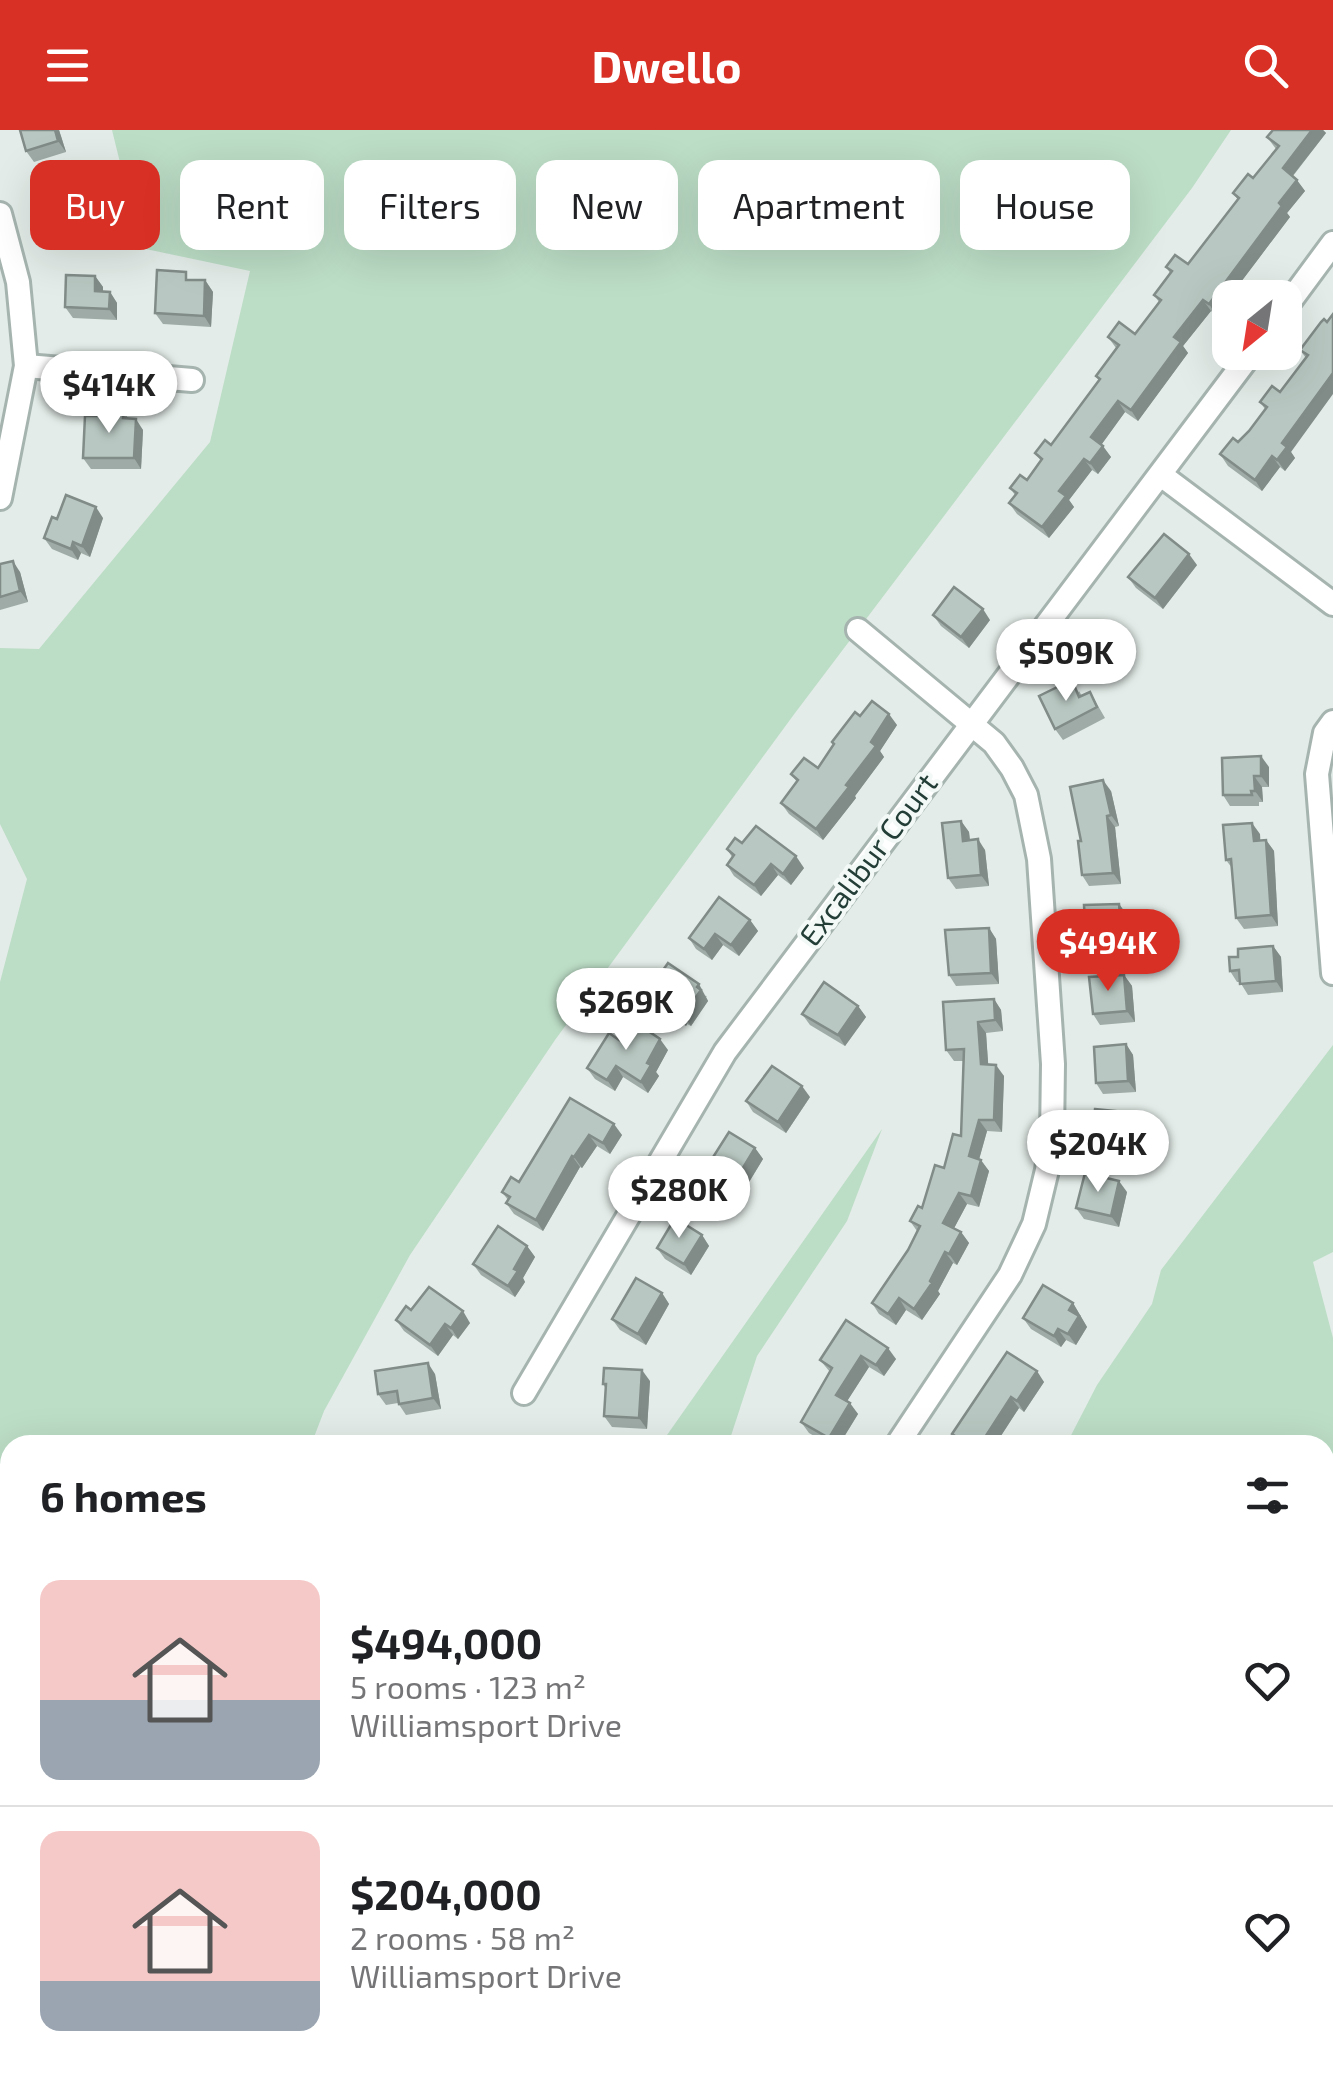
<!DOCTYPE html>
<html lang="en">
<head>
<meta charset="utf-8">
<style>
	body { margin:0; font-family:"Exo 2",sans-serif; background:#f6f6f6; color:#202124; height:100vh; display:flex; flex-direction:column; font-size:38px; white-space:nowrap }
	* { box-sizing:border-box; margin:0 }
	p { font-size:32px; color:#757577 }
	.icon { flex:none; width:55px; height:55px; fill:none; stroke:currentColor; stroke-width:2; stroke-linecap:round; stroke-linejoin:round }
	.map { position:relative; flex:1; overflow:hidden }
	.side { position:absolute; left:0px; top:1305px; width:1335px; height:642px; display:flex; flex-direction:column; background:#fff; border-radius:30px 30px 0 0; box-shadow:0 10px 40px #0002 }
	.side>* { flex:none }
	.top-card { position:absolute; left:30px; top:30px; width:1275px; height:90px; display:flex; gap:20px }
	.needle { width:65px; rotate:210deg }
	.tools { position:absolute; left:1212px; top:150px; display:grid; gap:20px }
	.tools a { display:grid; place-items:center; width:90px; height:90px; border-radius:20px; background:#fff; box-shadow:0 10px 40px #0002; font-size:50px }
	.price { position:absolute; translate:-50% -85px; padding:0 22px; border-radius:35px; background:#fff; color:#222; font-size:32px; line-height:65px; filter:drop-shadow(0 2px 5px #0008) }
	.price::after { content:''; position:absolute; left:50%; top:60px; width:30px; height:22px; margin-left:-15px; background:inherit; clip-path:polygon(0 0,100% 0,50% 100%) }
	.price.on { background:#d93025; color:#fff }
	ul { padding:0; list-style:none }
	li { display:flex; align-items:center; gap:30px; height:250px; padding:0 40px }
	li+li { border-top:2px solid #e0e0e0 }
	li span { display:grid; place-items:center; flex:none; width:280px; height:200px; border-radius:20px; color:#555 }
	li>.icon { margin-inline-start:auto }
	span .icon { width:120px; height:120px; fill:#fffc; stroke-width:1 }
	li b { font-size:42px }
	h2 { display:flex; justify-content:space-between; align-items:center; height:120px; padding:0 40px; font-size:42px }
	.pill { padding:0 35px; border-radius:20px; background:#fff; box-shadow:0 10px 40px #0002; font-size:35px; line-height:90px }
	.pill.on { background:#d93025; color:#fff }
	header { display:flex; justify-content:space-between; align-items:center; height:130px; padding:0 40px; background:#d93025; color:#fff; font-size:45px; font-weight:700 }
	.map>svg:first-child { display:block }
</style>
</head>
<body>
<header><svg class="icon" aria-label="menu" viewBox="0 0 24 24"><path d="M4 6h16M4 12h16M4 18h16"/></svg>Dwello<svg class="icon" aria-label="search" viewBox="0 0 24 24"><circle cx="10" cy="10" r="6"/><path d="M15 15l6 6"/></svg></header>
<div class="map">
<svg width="1333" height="1947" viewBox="0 0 1333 1947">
	<rect width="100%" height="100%" fill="#e3ece8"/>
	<!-- green -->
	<g fill="#bcddc6">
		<polygon points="112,0 1231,0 1192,58 795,583 555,910 410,1125 324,1281 311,1315 10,1315 10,1938 276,1938 272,1947 0,1947 0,852 27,749 0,694 0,518 39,519 210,312 250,141 141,118"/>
		<polygon points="1333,915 1333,1122 1313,1132 1333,1208 1333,1548 1325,1579 1325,1315 1066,1315 1097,1255 1152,1174 1161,1140"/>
		<polygon points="882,999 847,1091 757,1226 728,1315 660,1315"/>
		<polygon points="1333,1651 1333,1793 1325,1784 1325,1663"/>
	</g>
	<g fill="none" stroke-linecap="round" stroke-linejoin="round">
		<defs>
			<g id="minor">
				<polyline points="0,84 18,152 26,236 0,368"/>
				<polyline points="1285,178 1333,113"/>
				<polyline points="26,236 192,250"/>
				<polyline points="1161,345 1333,474"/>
				<polyline points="858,500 994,613 1012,638 1026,665 1039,729 1053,934 1052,1008 1047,1040 1034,1094 1010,1145 897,1315"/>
				<polyline points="1333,592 1325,603 1317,644 1333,843"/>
				<polyline points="524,1263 725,922 1252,222"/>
				<polyline points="418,1947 423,1938"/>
				<polyline points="699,1947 703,1938"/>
				<polyline points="1124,1947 1129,1938"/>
			</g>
		</defs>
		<!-- minor casing -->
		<use href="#minor" stroke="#a6b4af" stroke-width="28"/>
		<!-- minor -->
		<use href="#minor" stroke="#fff" stroke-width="22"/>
	</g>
	<!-- wall -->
	<g fill="#9eaba6">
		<polygon points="59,0 66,22 34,32 26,21"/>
		<polygon points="1273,0 1323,0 1326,3 1293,46 1305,61 1287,83 1290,87 1216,185 1211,181 1183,216 1188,223 1138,291 1125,282 1101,315 1111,327 1098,344 1092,340 1069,370 1074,377 1049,408 1017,384 1009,373 1015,365 1010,358 1027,350 1041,331 1035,323 1051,315 1099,251 1096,246 1116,218 1108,207 1135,204 1159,172 1154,165 1170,143 1166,137 1188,134 1238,70 1233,63 1253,48 1276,19 1267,7"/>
		<polygon points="67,44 74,55 81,79 83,78 91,89 96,104 65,113 47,91 48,63"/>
		<polygon points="95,146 103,157 103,161 110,162 117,173 117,190 73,188 65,177"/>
		<polygon points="192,150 205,150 213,162 211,197 163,194 155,183"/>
		<polygon points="1321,192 1291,322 1295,328 1285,341 1280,337 1262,361 1228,336 1220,324 1238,312 1249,301 1265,279 1260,272 1280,262 1306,228 1300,220"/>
		<polygon points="124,282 128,288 143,300 141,339 91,339 83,328 96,286"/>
		<polygon points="103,388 90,427 81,423 78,430 52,419 44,408 57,389"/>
		<polygon points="1142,432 1197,435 1163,479 1136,458 1128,447"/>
		<polygon points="0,434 20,442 28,472 0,480"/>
		<polygon points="933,485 990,490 969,518 941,496"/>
		<polygon points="1079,561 1082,566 1090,562 1105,588 1063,610 1055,599"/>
		<polygon points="860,586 897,595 880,621 884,627 855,666 856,668 823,710 789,684 781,673 797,652 791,644 818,638 834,615 832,612"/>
		<polygon points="1269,637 1269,657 1262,657 1263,672 1259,672 1259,676 1230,676 1223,665"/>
		<polygon points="1111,661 1119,696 1115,697 1121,754 1089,756 1082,745 1081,711"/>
		<polygon points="961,691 969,702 970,710 985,720 989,756 956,759 948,748"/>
		<polygon points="1260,704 1260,711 1266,710 1274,721 1278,796 1244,799 1236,788 1232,738 1226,730"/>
		<polygon points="742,713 804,738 791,755 778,745 761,766 734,746 727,735 732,727 727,719"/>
		<polygon points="1119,774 1127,785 1130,820 1094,822 1086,811"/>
		<polygon points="750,790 758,801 739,826 723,815 712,830 696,819 689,808"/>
		<polygon points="989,798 996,809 999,854 956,856 949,845"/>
		<polygon points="1273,816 1281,827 1283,862 1248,865 1240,852 1237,852 1230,841 1238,827"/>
		<polygon points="1124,845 1132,856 1135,892 1100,895 1093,884"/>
		<polygon points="650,856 651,858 707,866 706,867 708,871 691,896 687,894 686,896 654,873 645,886 629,875 621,864"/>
		<polygon points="994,869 1001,880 1003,901 986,903 988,934 1004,946 1002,1002 987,1001 979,1029 989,1041 979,1077 967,1074 954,1098 961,1102 969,1113 957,1135 953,1133 938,1161 940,1164 922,1190 906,1180 896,1195 879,1184 872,1173 908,1120 917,1101 910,1091 922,1078 961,1006 963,931 954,931 946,920"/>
		<polygon points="858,876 866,887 845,916 810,895 802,884"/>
		<polygon points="619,910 668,920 656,942 659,946 648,963 623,947 615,961 595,949 587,938"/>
		<polygon points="1126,914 1133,925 1136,962 1103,964 1096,953"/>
		<polygon points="810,967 786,1003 753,982 746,971"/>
		<polygon points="570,968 622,1005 610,1024 597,1016 582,1038 580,1037 543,1101 514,1084 506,1073 508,1070 502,1062 519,1052"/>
		<polygon points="1134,994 1130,1032 1098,1029 1091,1018"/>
		<polygon points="755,1018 763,1029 743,1062 716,1046 708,1035"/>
		<polygon points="1127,1062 1119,1097 1084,1089 1076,1078"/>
		<polygon points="702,1105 709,1116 691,1145 665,1129 657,1118"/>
		<polygon points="527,1116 535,1127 523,1148 525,1152 515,1167 481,1145 473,1134"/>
		<polygon points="662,1163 669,1174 646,1215 620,1200 612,1189"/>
		<polygon points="1073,1173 1087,1197 1076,1215 1066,1210 1061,1217 1031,1199 1023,1188"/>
		<polygon points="411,1180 470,1193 458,1209 453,1205 438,1226 404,1201 396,1190"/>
		<polygon points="846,1190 896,1229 884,1246 869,1237 847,1271 858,1284 839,1315 829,1315 809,1303 801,1292 830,1242 820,1230"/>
		<polygon points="1007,1222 1044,1252 1024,1282 1019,1278 995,1315 959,1315 952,1304"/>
		<polygon points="435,1244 441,1279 406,1285 398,1273 386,1275 378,1264"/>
		<polygon points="650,1251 647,1299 612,1297 604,1286 606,1259 603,1254"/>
		<polygon points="1333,1867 1333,1932 1325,1927 1325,1875 1327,1877"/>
		<polygon points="476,1938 529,1938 525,1947 493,1947 478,1940"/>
		<polygon points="603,1938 641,1938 637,1947 623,1947"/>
		<polygon points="1007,1938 1065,1938 1060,1947 1016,1947 1012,1945"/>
	</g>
	<!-- shaded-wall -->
	<g fill="#818b87">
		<polygon points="55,0 59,0 66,22 58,11"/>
		<polygon points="1312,0 1323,0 1326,3 1290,49 1283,38"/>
		<polygon points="67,44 74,55 85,91 77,80"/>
		<polygon points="1297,50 1305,61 1287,83 1290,87 1216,185 1209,174 1279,73"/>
		<polygon points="83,78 91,89 96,104 88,93"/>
		<polygon points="95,146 103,157 103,172 95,161"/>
		<polygon points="205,150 213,162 211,197 204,186"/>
		<polygon points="110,162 117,173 117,190 109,179"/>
		<polygon points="1203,170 1211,181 1183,216 1188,223 1138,291 1131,280 1174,207"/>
		<polygon points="1333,243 1333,264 1291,322 1295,328 1285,341 1277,330 1282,313"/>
		<polygon points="1118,271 1125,282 1099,318 1091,307"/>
		<polygon points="136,289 143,300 141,339 134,328"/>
		<polygon points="1103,316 1111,327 1098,344 1090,333"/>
		<polygon points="1272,326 1280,337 1262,361 1255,350"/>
		<polygon points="1084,329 1092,340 1069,370 1074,377 1049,408 1042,397 1059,361"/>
		<polygon points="96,377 103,388 90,427 82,416"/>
		<polygon points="73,412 81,423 78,430 71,419"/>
		<polygon points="1189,424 1197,435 1163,479 1155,468"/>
		<polygon points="13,431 20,442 28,472 20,461"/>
		<polygon points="983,479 990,490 969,518 961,507"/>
		<polygon points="889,584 897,595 880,621 884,627 855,666 856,668 823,710 816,699 846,655 871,612"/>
		<polygon points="1261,626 1269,637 1269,657 1261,646"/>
		<polygon points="1254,646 1262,657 1263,672 1255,661"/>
		<polygon points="1103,650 1111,661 1119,696 1111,685"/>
		<polygon points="1107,686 1115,697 1121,754 1113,743"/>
		<polygon points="961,691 969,702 971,722 963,711"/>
		<polygon points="1252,693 1260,704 1261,722 1254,711"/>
		<polygon points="978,709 985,720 989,756 981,745"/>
		<polygon points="1266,710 1274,721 1278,796 1271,785"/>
		<polygon points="796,726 804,738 791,755 783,744"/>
		<polygon points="771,734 778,745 761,766 754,755"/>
		<polygon points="1119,774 1127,785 1130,820 1122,809"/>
		<polygon points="750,790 758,801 739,826 731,815"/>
		<polygon points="989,798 996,809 999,854 991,843"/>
		<polygon points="715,804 723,815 712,830 704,819"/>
		<polygon points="1273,816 1281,827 1283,862 1276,851"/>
		<polygon points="1124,845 1132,856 1135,892 1127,881"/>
		<polygon points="699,854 708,871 691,896 683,885"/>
		<polygon points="650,856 658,868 647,863 654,873 645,886 637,875"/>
		<polygon points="994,869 1001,880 1003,901 995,890"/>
		<polygon points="858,876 866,887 845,916 838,905"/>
		<polygon points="679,883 687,894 686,896 678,885"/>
		<polygon points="978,892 986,903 989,945 981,934"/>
		<polygon points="660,909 668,920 656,942 659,946 648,963 641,952 647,933"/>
		<polygon points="1126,914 1133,925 1136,962 1128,951"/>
		<polygon points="996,935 1004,946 1002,1002 994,990"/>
		<polygon points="616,936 623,947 615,961 607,950"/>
		<polygon points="802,956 810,967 786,1003 778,992"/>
		<polygon points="1126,982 1134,994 1130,1032 1122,1021"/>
		<polygon points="979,990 987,1001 977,1037 969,1026"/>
		<polygon points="614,994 622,1005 610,1024 603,1013"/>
		<polygon points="589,1005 597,1016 582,1038 574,1027"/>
		<polygon points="755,1018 763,1029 743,1062 735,1051"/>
		<polygon points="572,1026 580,1037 543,1101 536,1090"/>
		<polygon points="981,1030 989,1041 979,1077 971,1066"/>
		<polygon points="1119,1051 1127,1062 1119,1097 1111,1086"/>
		<polygon points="959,1063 967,1074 951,1104 943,1093"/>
		<polygon points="961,1102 969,1113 957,1135 949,1124"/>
		<polygon points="702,1105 709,1116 691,1145 684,1134"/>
		<polygon points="527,1116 535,1127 523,1148 525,1152 515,1167 508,1156 514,1139"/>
		<polygon points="945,1122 953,1133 938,1161 940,1164 922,1190 914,1179"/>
		<polygon points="662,1163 669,1174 646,1215 638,1204"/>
		<polygon points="899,1168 906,1180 896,1195 888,1184"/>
		<polygon points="1073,1173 1087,1197 1076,1215 1068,1204 1069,1180"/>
		<polygon points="463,1181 470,1193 458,1209 451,1198"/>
		<polygon points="445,1194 453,1205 438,1226 430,1215"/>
		<polygon points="1058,1199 1066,1210 1061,1217 1054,1206"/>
		<polygon points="888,1218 896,1229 884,1246 876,1235"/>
		<polygon points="861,1226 869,1237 844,1276 836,1265"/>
		<polygon points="428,1233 435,1244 441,1279 433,1268"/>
		<polygon points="642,1240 650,1251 647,1299 639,1288"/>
		<polygon points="1037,1241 1044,1252 1024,1282 1017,1271"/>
		<polygon points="1011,1267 1019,1278 995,1315 980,1315"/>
		<polygon points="850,1273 858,1284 839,1315 834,1315 829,1308"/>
		<polygon points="333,1938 346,1938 342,1947 329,1947"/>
		<polygon points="497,1938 499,1938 505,1947 500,1947 495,1940"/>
		<polygon points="516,1938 529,1938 525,1947 516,1947 514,1943"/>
		<polygon points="629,1938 641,1938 637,1947 631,1947 627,1941"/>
		<polygon points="892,1938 903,1938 900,1947 892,1947 890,1941"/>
		<polygon points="1052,1938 1065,1938 1060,1947 1047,1947"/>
		<polygon points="1211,1938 1225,1938 1219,1947 1205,1947"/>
	</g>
	<!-- building -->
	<g fill="#b8c7c1" stroke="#818b87" stroke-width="2.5">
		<polygon points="20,0 55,0 58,11 26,21"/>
		<polygon points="1273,0 1312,0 1283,38 1297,50 1279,73 1282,76 1209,174 1203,170 1174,207 1181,212 1131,280 1118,271 1091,307 1103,316 1090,333 1084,329 1059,361 1066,366 1042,397 1009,373 1017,363 1010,358 1020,345 1027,350 1042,329 1035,323 1045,310 1051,315 1100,249 1096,246 1119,215 1108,207 1119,192 1135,204 1161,170 1154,165 1172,141 1166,137 1175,125 1188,134 1239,68 1233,63 1248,44 1253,48 1279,16 1267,7"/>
		<polygon points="67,44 77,80 83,78 88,93 57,102 53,89 47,91 40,65 48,63 44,51"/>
		<polygon points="157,140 186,142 186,150 205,150 204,186 155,183"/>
		<polygon points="66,145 95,146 95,161 110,162 109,179 65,177"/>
		<polygon points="1333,184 1333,243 1282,313 1287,317 1277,330 1272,326 1255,350 1220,324 1233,308 1238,312 1249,301 1267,277 1260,272 1272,256 1280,262 1308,225 1300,220 1321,192 1324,189 1327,192"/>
		<polygon points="96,281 124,282 123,288 136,289 134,328 83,328 85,286 96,286"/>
		<polygon points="66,365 96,377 82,416 73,412 71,419 44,408 52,387 57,389"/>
		<polygon points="1164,404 1189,424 1155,468 1128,447"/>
		<polygon points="13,431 20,461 0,467 0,434"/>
		<polygon points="954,457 983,479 961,507 933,485"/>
		<polygon points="1072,550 1079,567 1090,562 1097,577 1055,599 1039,566"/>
		<polygon points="872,571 889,584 871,612 876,616 846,655 849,657 816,699 781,673 798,650 791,644 804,628 818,638 834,614 832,612 855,582 860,586"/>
		<polygon points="1261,626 1261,646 1254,646 1255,661 1251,661 1252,665 1223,665 1222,628"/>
		<polygon points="1103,650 1111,685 1107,686 1113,743 1082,745 1078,711 1081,711 1070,657"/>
		<polygon points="961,691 963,711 978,709 981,745 948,748 942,693"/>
		<polygon points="1252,693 1254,711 1266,710 1271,785 1236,788 1231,729 1226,730 1223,695"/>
		<polygon points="756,696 796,726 783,744 771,734 754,755 727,735 734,725 727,719 735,708 742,713"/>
		<polygon points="719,767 750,790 731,815 715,804 704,819 689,808"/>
		<polygon points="1119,774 1122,809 1086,811 1084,775"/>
		<polygon points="989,798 991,843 949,845 945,800"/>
		<polygon points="1273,816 1276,851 1240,854 1239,840 1230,841 1229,827 1238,827 1238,819"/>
		<polygon points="668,833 699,854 697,857 701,860 683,885 679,883 678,885 647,863"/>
		<polygon points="634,845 650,856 637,875 621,864"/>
		<polygon points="1124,845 1127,881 1093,884 1089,847"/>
		<polygon points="824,852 858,876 838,905 802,884"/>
		<polygon points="994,869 995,890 978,892 981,934 996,935 994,990 979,990 969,1026 981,1030 971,1066 959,1063 943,1093 961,1102 949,1124 945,1122 930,1151 932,1153 914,1179 899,1168 888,1184 872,1173 908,1120 920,1096 910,1091 918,1076 922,1078 935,1035 944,1038 953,1004 961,1006 964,919 946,920 943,872"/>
		<polygon points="632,890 660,909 647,933 651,935 641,952 616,936 607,950 587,938 609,903 619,910"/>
		<polygon points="1126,914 1128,951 1096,953 1094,917"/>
		<polygon points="772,936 802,956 778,992 746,971"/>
		<polygon points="570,968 614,994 603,1013 589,1005 574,1027 572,1026 536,1090 506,1073 510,1067 502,1062 511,1047 519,1052"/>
		<polygon points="1095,979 1126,982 1122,1021 1091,1018"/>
		<polygon points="729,1002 755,1018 735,1051 708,1035"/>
		<polygon points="1085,1043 1119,1051 1111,1086 1076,1078"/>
		<polygon points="675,1088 702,1105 684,1134 657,1118"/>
		<polygon points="498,1096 527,1116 514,1139 518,1141 508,1156 473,1134"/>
		<polygon points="636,1148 662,1163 638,1204 612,1189"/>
		<polygon points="1043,1155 1073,1173 1069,1180 1079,1186 1068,1204 1058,1199 1054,1206 1023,1188"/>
		<polygon points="429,1157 463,1181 451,1198 445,1194 430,1215 396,1190 406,1176 411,1180"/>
		<polygon points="846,1190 888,1218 876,1235 861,1226 836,1265 850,1273 829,1308 801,1292 832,1238 820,1230"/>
		<polygon points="1007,1222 1037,1241 1017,1271 1011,1267 980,1315 969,1315 952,1304"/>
		<polygon points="428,1233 433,1268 399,1274 397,1261 378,1264 375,1241"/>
		<polygon points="604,1238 642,1240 639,1288 604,1286 606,1254 603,1254"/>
		<polygon points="1333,1867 1333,1914 1328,1922 1325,1921 1325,1875 1327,1877"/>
		<polygon points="297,1938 333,1938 329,1947 299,1947 300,1944"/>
		<polygon points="501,1938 516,1938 514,1943"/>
		<polygon points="861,1938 892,1938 890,1941 894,1942 892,1947 857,1947"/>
		<polygon points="1011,1938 1052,1938 1047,1947 1032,1940 1029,1946"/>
		<polygon points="1179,1938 1211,1938 1205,1947 1185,1947 1176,1942"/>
	</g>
	<g text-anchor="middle" stroke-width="8" stroke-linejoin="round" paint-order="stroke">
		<!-- street labels -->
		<g font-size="30" fill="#233d37" stroke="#f3f9f6">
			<text transform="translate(869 730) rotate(-53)" y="10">Excalibur Court</text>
		</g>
	</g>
</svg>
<div class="tools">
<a><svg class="needle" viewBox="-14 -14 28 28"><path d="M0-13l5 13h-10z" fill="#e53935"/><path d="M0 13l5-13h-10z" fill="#757577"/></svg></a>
</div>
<b class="price" style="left:109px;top:306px">$414K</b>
<b class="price" style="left:1066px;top:574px">$509K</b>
<b class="price on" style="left:1108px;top:864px">$494K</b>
<b class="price" style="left:626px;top:923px">$269K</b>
<b class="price" style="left:1098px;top:1065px">$204K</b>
<b class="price" style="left:679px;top:1111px">$280K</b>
<div class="top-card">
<a class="pill on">Buy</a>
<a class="pill">Rent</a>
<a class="pill">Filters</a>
<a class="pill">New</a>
<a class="pill">Apartment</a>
<a class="pill">House</a>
</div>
<section class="side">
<h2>6 homes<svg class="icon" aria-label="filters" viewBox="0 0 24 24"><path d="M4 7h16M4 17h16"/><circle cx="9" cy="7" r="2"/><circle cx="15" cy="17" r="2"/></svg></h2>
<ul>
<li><span style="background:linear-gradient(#f6c9c9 60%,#9aa5b1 0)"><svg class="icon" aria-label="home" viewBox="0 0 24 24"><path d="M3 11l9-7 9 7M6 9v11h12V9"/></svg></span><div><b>$494,000</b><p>5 rooms · 123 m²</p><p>Williamsport Drive</p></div><svg class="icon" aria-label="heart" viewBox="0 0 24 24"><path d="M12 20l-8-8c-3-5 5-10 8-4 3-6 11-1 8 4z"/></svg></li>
<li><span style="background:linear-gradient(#f6c9c9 75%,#9aa5b1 0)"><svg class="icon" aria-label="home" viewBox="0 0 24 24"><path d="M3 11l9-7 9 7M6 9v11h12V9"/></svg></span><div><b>$204,000</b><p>2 rooms · 58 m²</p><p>Williamsport Drive</p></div><svg class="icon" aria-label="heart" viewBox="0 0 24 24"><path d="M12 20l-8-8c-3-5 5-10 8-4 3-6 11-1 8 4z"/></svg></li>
</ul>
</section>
</div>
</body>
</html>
